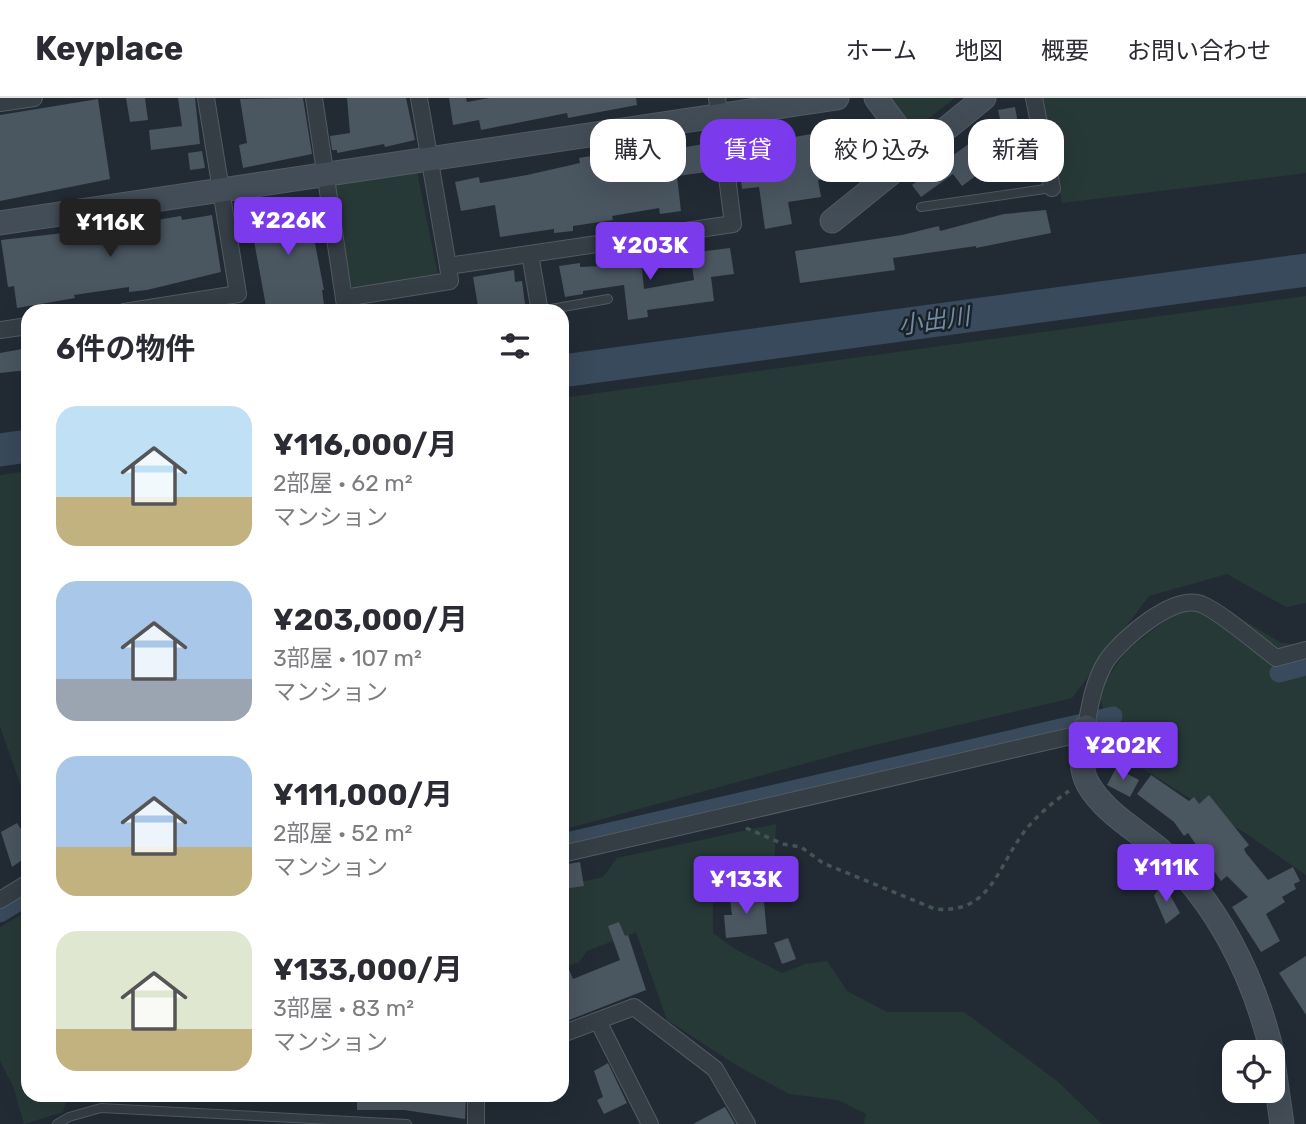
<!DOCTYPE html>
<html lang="ja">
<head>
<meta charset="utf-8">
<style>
	body { margin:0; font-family:Rubik,"Noto Sans JP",sans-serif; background:#f2f2f3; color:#2b2b33; height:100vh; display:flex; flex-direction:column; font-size:26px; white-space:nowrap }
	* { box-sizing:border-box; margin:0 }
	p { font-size:23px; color:#7c7c81 }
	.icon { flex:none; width:38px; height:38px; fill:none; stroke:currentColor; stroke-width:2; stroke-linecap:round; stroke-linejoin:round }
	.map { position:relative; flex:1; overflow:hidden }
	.sheet { position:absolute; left:21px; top:206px; width:548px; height:798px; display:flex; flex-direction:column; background:#fff; border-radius:21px; box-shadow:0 7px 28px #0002 }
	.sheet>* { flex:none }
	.hud { position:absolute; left:590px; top:21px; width:611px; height:63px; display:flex; gap:14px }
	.tools { position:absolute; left:1222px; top:942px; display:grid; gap:14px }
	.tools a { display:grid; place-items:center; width:63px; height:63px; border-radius:14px; background:#fff; box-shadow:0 7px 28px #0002; font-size:35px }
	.price { position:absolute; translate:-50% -60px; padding:0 16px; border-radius:7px; background:#7c3aed; color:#fff; font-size:23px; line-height:46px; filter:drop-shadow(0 2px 4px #0008) }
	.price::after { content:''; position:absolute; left:50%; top:42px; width:21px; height:16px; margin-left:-10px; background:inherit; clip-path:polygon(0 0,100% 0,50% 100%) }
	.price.on { background:#222; color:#fff }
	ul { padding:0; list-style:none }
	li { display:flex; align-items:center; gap:21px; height:175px; padding:0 35px }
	li span { display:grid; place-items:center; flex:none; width:196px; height:140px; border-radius:21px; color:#555 }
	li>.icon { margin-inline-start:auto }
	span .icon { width:84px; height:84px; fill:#fffc; stroke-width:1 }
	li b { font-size:30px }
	h2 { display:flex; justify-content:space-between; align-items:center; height:84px; padding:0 35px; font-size:30px }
	.tag { padding:0 24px; border-radius:21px; background:#fff; box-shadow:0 7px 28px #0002; font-size:24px; line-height:63px }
	.tag.on { background:#7c3aed; color:#fff }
	header { display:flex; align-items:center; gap:42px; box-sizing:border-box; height:98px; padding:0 35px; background:#fff; border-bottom:2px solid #e1e1e2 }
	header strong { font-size:33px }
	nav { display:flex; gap:38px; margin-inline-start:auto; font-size:24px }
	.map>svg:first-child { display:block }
</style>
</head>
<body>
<header>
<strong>Keyplace</strong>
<nav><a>ホーム</a><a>地図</a><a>概要</a><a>お問い合わせ</a></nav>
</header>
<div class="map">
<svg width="1306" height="1026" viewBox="0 0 1306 1026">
	<rect width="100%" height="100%" fill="#222b34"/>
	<!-- green -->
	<g fill="#273937">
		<polygon points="891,0 955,0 925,23 907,24"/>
		<polygon points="1041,0 1306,0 1306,75 1062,105"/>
		<polygon points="417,74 438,177 352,191 334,84"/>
		<polygon points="1306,198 1306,505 1286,509 1227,476 1149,498 1072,600 858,651 562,732 562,300"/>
		<polygon points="28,373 28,709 0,628 0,377"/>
		<polygon points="1212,503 1281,545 1306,547 1306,777 1245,735 1118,655 1098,594 1126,553 1175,515"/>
		<polygon points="776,726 774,769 713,803 713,835 735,851 782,875 805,866 827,863 847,893 887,914 964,914 1057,983 1102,1026 864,1026 866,1016 838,1002 789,996 733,965 667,922 636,834 587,853 579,864 562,870 562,788 603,779 617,760"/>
		<polygon points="28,813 28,998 68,998 63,1014 24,1026 13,988 0,963 0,829"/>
	</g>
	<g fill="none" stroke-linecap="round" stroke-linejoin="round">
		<!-- canal -->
		<g stroke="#394a5c" stroke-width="19">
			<polyline points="1279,575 1306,568"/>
			<polyline points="562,745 1113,618"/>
			<polyline points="0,815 28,798"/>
		</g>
		<!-- river -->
		<g stroke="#394a5c" stroke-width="33">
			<polyline points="562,273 1306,172"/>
			<polyline points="0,352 28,348"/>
		</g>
	</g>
	<!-- building -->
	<g fill="#4a5660">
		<polygon points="126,0 145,0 148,22 130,24"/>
		<polygon points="178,0 195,0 200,46 151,52 149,32 182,28"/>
		<polygon points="303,0 312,56 243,70 239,47 247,45 240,1"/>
		<polygon points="347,0 406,0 415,42 385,49 384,46 337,55 337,52 332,52 330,38 350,35"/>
		<polygon points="449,0 466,0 467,4 489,0 636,0 637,7 568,20 567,15 481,32 479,22 453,27"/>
		<polygon points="98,1 110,81 0,103 0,17"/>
		<polygon points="1015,9 1028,79 1013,81 998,12"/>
		<polygon points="864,25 878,44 852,65 853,76 818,82 821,99 788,104 792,126 765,131 759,89 742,91 740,71 749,69 744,42 778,38 778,42 844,30 846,39"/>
		<polygon points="981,37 999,61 962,88 953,76 921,99 912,87"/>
		<polygon points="710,45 715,73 677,78 681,113 660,116 659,110 612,118 613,122 573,128 573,133 554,135 554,131 500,139 495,107 461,113 455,84 479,79 480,85 527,77 580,65 579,60 597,57 597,61 638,57"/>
		<polygon points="202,53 205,70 190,72 188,55"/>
		<polygon points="311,100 315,125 311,125 324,192 322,192 325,214 267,214 248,110"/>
		<polygon points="1046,112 1051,135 976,150 976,148 893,160 895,172 800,185 795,153 902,137 939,128 940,133 1004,116"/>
		<polygon points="212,117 221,174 147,192 129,194 129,189 74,197 75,200 17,210 14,188 8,189 1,142 100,131 181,118 182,122"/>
		<polygon points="730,150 734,176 711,179 714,203 647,212 648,219 628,222 624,187 583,193 583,196 565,199 559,168 580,165 580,169 602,168 641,161 644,191 694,182 690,155"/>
		<polygon points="514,172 515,184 522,183 526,214 479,214 473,179"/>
		<polygon points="28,250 28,272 0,275 0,255"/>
		<polygon points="1116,670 1139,682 1130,699 1107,687"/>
		<polygon points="1151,677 1189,703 1194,699 1199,706 1209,697 1249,747 1244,751 1246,755 1268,782 1293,769 1300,783 1294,786 1296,791 1282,799 1285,804 1266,816 1280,843 1261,854 1232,809 1248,799 1227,778 1221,783 1188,735 1184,738 1174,724 1137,696"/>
		<polygon points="17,725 28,742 28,758 12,769 1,734"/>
		<polygon points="580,764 584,788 563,791 562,767"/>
		<polygon points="1163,784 1180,815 1166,826 1154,798"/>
		<polygon points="755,790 764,804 767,836 726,840 724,817 732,817 730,800 743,798"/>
		<polygon points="619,824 625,838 628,837 646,892 569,922 562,906 562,855 573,881 620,862 608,828"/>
		<polygon points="788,840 796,861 782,866 774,845"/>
		<polygon points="1306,858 1306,917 1279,875"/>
		<polygon points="608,965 627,1005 604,1016 597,1002 603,999 594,973"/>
		<polygon points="357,998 466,998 465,1021 404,1012 357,1012"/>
		<polygon points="725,1009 735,1026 693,1026"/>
	</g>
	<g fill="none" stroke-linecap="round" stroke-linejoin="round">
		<defs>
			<g id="lane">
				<polyline points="921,109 1052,90"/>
				<polyline points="540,213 608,201"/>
				<polyline points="57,1026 69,1019 101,1010 407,1026"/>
			</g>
			<g id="street">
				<polyline points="314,0 346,214"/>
				<polyline points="419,0 448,168"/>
				<polyline points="1034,0 1052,90"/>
				<polyline points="0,5 34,0"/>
				<polyline points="530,156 540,214"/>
				<polyline points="344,200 450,183 448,168 733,126 717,0"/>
				<polyline points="124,214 238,196 206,0"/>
				<polyline points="0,232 28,228"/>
				<path d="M1086,629C1090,606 1094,582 1107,562C1123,540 1173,496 1201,506C1221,514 1257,546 1276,560L1306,552"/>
				<polyline points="562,756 1084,635"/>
				<polyline points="0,802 28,785"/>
				<polyline points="598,923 650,1026"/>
				<polyline points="562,936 634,909 715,971 747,1026"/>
				<polyline points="476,998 476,1026"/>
			</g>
			<g id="secondary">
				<polyline points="876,0 916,54"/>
				<polyline points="832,123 984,0"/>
				<polyline points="0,125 837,0"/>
				<path d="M1086,629C1082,646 1079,670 1088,686C1104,714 1135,731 1159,751C1217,804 1254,878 1272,954"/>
				<polyline points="1272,956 1282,1026"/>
			</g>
		</defs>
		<!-- lane casing -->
		<use href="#lane" stroke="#525b63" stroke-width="10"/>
		<!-- street casing -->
		<use href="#street" stroke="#525b63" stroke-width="18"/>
		<!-- secondary casing -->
		<use href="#secondary" stroke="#525b63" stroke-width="25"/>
		<!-- path -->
		<path stroke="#435455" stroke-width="3.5" stroke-dasharray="5 5" stroke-linecap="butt" d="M746,730L783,746L801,749L823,765L935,811C991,816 996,771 1024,734C1035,719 1053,704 1069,693"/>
		<!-- lane -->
		<use href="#lane" stroke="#353d45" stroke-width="8"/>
		<!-- street -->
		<use href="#street" stroke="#353d45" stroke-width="16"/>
		<!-- secondary -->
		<use href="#secondary" stroke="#434d57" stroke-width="23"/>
	</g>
	<g text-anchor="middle" stroke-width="5" stroke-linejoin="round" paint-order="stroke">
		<!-- water labels -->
		<g font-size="24" font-style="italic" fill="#728ba2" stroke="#1a2229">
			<text transform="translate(934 223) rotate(-8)" y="8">小出川</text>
		</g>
	</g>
</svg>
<div class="tools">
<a><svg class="icon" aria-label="locate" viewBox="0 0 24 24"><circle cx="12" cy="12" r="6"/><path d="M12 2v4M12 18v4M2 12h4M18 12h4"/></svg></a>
</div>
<b class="price" style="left:288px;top:159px">¥226K</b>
<b class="price on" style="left:110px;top:161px">¥116K</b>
<b class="price" style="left:650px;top:184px">¥203K</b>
<b class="price" style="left:1123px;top:684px">¥202K</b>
<b class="price" style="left:1166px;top:806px">¥111K</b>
<b class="price" style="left:746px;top:818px">¥133K</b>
<div class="hud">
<a class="tag">購入</a>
<a class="tag on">賃貸</a>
<a class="tag">絞り込み</a>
<a class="tag">新着</a>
</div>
<section class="sheet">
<h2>6件の物件<svg class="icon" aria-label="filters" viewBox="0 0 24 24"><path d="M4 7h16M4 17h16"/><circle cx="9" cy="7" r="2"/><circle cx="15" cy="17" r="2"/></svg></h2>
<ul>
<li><span style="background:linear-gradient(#bfe0f5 65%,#c2b280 0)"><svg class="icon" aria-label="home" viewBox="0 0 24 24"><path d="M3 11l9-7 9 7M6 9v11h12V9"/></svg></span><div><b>¥116,000/月</b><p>2部屋 · 62 m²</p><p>マンション</p></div></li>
<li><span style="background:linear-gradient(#a9c7e8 70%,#9aa5b1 0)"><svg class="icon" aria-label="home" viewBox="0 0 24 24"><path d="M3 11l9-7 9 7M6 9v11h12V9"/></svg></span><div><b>¥203,000/月</b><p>3部屋 · 107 m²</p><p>マンション</p></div></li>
<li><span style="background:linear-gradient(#a9c7e8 65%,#c2b280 0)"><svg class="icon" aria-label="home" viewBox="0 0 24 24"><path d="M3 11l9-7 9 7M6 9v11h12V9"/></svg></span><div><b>¥111,000/月</b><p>2部屋 · 52 m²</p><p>マンション</p></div></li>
<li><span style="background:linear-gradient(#dfe7d0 70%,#c2b280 0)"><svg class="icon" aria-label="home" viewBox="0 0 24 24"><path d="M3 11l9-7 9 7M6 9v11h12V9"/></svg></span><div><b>¥133,000/月</b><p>3部屋 · 83 m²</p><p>マンション</p></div></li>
</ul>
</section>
</div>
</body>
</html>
